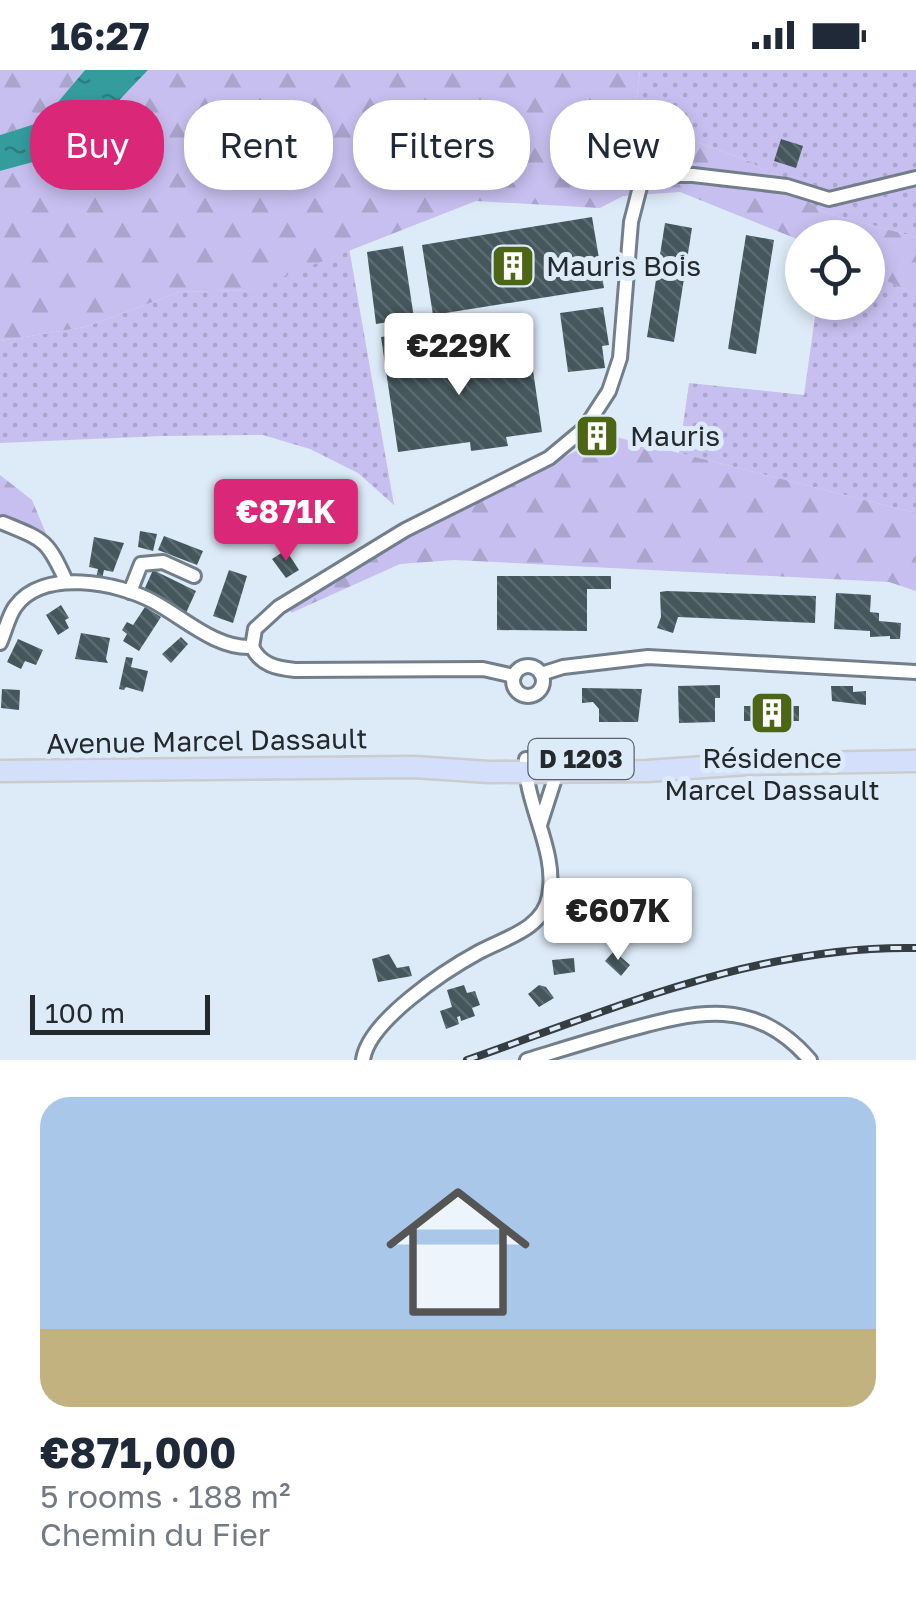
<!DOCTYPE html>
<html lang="en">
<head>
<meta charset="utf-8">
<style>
	body { margin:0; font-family:"Golos Text",sans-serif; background:#f6f6f7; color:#1f2937; height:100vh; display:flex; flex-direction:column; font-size:38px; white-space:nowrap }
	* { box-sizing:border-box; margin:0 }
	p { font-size:32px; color:#747a83 }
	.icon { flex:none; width:55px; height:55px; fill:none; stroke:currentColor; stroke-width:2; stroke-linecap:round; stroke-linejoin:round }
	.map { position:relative; height:990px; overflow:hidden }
	.side { display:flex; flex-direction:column; background:#fff; flex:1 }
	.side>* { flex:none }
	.top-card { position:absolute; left:30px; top:30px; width:858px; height:90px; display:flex; gap:20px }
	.tools { position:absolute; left:785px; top:150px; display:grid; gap:20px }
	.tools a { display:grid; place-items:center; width:100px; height:100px; border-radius:50%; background:#fff; box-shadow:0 5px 15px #0003; font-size:50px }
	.scale { position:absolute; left:30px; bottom:25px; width:180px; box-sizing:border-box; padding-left:10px; border:5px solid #23292d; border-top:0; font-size:28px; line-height:35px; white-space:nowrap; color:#23292d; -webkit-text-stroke:8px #ddebf8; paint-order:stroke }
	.price { position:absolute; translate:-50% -85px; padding:0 22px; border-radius:10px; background:#fff; color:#222; font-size:32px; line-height:65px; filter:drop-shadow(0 2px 5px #0008) }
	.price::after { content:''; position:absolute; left:50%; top:60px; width:30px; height:22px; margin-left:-15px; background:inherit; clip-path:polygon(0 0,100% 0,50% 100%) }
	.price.active { background:#db2777; color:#fff }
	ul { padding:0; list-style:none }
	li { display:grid; align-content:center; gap:20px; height:530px; padding:0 40px }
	li span { display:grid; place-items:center; height:310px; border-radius:30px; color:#555 }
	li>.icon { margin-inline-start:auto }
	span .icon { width:180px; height:180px; fill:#fffc; stroke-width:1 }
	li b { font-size:42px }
	.tag { padding:0 35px; border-radius:40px; background:#fff; box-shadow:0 5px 15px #0003; font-size:35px; line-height:90px }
	.tag.active { background:#db2777; color:#fff }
	.status { display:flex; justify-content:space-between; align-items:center; height:70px; padding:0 50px; background:#fff; direction:ltr }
	.status svg { height:28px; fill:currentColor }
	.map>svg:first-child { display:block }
</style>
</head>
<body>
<div class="status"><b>16:27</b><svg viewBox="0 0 49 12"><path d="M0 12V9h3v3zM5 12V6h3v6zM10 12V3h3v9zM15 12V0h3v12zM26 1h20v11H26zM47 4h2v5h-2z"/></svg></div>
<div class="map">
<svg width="916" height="990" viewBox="0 0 916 990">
	<defs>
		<pattern id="grass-dots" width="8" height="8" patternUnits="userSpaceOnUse" patternTransform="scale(2.5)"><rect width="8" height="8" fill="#c7bfef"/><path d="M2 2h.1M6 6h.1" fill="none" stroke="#aba4cd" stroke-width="1.8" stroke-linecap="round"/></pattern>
		<pattern id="forest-firs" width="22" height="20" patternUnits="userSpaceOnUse" patternTransform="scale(2.5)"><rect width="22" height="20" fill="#c7bfef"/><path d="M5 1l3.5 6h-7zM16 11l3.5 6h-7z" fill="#aba4cd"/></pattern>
		<pattern id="water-ripples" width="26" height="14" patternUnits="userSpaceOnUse" patternTransform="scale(2.5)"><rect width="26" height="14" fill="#359c9e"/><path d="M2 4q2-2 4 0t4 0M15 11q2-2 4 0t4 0" fill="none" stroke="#2c7f81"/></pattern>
		<pattern id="building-back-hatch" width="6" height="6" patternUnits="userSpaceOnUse" patternTransform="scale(2.5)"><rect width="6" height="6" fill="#45575c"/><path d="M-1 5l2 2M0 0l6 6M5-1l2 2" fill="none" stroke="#5d6c70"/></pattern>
	</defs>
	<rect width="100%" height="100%" fill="#ddebf8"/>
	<!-- grass -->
	<g fill="url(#grass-dots)">
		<polygon points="640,0 916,0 916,167 823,142 751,92 653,56 635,42"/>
		<polygon points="349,178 394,435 358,403 310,379 263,365 162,366 0,373 0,271 85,257 180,222 249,220"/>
		<polygon points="868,202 916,225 916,443 679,383 689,313 804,325 817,233 868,232"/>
	</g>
	<!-- forest -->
	<g fill="url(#forest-firs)">
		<polygon points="0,0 85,0 41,52 0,65"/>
		<polygon points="148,0 640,0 635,42 653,56 751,92 823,142 916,167 916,225 868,202 868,168 802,168 802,171 680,122 623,126 600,138 476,131 249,220 180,222 85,257 0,271 0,101 81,79 108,42"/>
		<polygon points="608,365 916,443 916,521 889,512 454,490 400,494 291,543 288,531 404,467"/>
		<polygon points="0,405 32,430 50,473 0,448"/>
	</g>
	<!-- water -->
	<polygon fill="url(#water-ripples)" points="85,0 148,0 108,42 81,79 0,101 0,65 41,52"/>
	<!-- building -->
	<g fill="url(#building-back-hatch)">
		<polygon points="781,69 803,76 796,98 774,91"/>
		<polygon points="592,147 604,218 433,245 422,175"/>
		<polygon points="665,153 692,158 674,272 647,267"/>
		<polygon points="746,165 774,170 756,284 728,279"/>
		<polygon points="403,176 414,248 376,254 367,182"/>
		<polygon points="603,237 609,275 602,276 605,298 568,302 560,243"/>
		<polygon points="404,264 405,273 419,271 423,296 530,280 542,362 506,367 508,376 471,381 470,372 398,382 381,267"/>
		<polygon points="140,461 157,464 153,481 138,477"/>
		<polygon points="164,466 203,481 197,495 158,480"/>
		<polygon points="94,467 124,473 113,502 104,500 102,509 96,508 98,499 89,497"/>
		<polygon points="286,480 299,500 286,508 272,489"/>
		<polygon points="153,500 196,521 186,543 144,520"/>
		<polygon points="229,500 247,506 233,553 213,546"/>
		<polygon points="497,506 611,506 611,519 587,519 587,561 497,560"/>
		<polygon points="667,521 816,526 815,553 678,547 673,563 657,558 661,547 660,522"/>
		<polygon points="836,523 871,525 870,542 879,543 879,551 901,553 900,569 890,569 890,566 870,567 870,561 834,559"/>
		<polygon points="61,535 69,548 65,550 69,558 58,565 46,545"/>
		<polygon points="145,537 161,547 139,581 123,571 127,564 122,560 127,552 133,555"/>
		<polygon points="81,563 110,568 106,589 108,593 75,589"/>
		<polygon points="181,567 188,574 171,593 162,584"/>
		<polygon points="18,569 43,580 36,595 25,591 21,599 7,592"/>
		<polygon points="126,587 133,588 131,597 148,601 143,622 126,617 124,620 119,619"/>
		<polygon points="720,615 720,628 715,628 715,652 679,653 678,616"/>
		<polygon points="831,616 853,616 853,622 866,621 866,635 832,631"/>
		<polygon points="582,618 642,619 638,652 599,652 599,639 593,632 582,633"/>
		<polygon points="2,619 20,620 19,640 1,638"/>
		<rect x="744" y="636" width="55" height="15"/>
		<polygon points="614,881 630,895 621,906 605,891"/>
		<polygon points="389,884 397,898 409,896 412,906 378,912 372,889"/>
		<polygon points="574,888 575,902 554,905 552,890"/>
		<polygon points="464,915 467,923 475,921 480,935 472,938 475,946 461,951 460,946 457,947 459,954 446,959 440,941 452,937 447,920"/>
		<polygon points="539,915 546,917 554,928 539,937 528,924"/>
	</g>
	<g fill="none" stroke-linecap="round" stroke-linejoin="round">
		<defs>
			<g id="minor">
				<path d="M3,453C44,470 47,469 66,511"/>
				<polyline points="130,522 141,494 163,492 194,506"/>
				<path d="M0,573C5,562 8,547 15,537C42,498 118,512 154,532C184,548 216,579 252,577"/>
				<polyline points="252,577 255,559 279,537 405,460 549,388 585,358 609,321 620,288 631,152 641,113 653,105 693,105 787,116 829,129 916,108"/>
				<path d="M252,577C261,595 276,598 295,600L483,599L514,606"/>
				<circle cx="528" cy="611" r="15"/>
				<polyline points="541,604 563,597 648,587 916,602"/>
				<polyline points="540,755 557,702 558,689"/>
				<path d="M363,990C368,951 446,900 479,882C505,868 543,859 549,826C558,780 524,734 526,689"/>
				<path d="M527,990C560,980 592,970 624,961C696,941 755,926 810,990"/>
			</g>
			<polyline id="primary" points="0,701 414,697 489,702 647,701 748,694 916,691"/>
		</defs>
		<!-- minor casing -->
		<use href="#minor" stroke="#727f8b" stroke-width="18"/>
		<!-- primary casing -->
		<use href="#primary" stroke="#cacccd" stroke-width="25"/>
		<!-- minor -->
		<use href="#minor" stroke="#fff" stroke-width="12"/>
		<!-- primary -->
		<use href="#primary" stroke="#d4dffc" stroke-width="20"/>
		<defs>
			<path id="rail" d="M467,990C613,939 758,875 916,878"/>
		</defs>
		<!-- rail casing -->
		<use href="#rail" stroke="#363d42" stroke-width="8"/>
		<!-- rail -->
		<use href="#rail" stroke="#ddebf8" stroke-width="4" stroke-dasharray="11" stroke-linecap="butt"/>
	</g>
	<!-- icons -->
	<defs>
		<symbol id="building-square" viewBox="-11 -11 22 22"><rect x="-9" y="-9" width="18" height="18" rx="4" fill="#4d6616" stroke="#ddebf8"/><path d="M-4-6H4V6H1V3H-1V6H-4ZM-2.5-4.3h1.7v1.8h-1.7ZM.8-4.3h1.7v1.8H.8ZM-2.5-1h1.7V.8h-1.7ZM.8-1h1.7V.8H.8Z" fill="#fff"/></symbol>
	</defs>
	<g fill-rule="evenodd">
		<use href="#building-square" x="488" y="171" width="50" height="50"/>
		<use href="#building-square" x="572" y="341" width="50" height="50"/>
		<use href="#building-square" x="747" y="618" width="50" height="50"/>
	</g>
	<g text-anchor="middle" stroke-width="10" stroke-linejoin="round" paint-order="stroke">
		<!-- shield labels -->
		<rect fill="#ddebf8" stroke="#5b636a" stroke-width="2.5" x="528.5" y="669" width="105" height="40" rx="8"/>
		<g font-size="25" font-weight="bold" fill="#23292d">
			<text x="581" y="698">D 1203</text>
		</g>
		<!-- poi labels -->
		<g font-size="28" fill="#23292d" stroke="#ddebf8" text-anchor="start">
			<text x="546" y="206">Mauris Bois</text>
			<text x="630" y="376">Mauris</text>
			<text x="772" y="698" text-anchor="middle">Résidence<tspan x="772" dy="32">Marcel Dassault</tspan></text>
		</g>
		<!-- street labels -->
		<g font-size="28" fill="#23292d" stroke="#ddebf8">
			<text transform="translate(207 671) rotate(-1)" y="10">Avenue Marcel Dassault</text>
		</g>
	</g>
</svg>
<div class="tools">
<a><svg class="icon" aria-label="locate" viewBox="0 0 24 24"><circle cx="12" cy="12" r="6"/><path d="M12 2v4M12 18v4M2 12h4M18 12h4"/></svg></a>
</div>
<div class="scale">100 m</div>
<b class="price" style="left:459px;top:328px">€229K</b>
<b class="price active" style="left:286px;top:494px">€871K</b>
<b class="price" style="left:618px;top:893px">€607K</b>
<div class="top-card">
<a class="tag active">Buy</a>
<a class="tag">Rent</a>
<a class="tag">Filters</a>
<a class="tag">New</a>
</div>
</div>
<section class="side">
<ul>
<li><span style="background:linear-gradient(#a9c7e8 75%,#c2b280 0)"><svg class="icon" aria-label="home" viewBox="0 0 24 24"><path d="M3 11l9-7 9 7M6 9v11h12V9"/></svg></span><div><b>€871,000</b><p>5 rooms · 188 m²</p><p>Chemin du Fier</p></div></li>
</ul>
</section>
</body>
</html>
